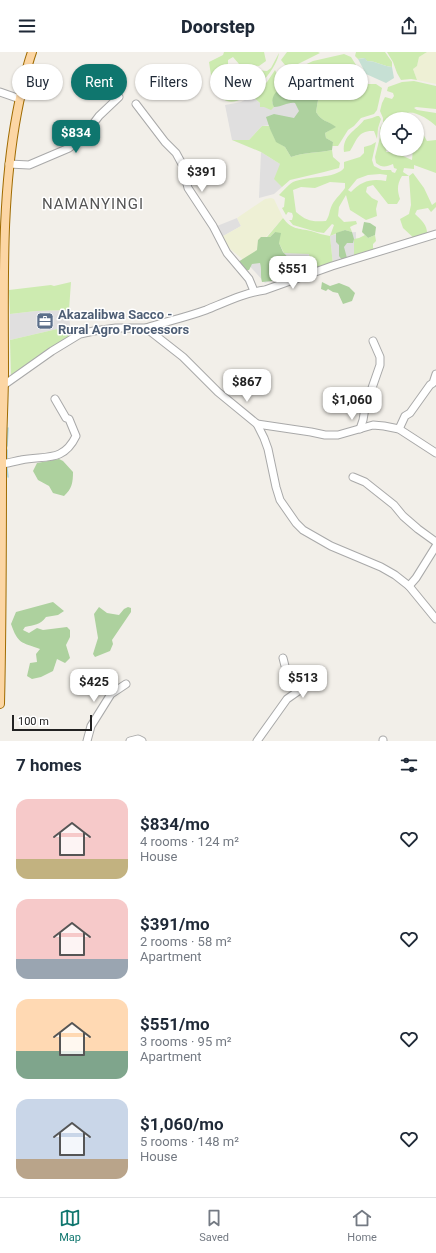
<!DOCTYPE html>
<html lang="en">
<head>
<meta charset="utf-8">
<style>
	body { margin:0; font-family:Roboto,sans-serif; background:#f6f6f7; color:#1f2937; height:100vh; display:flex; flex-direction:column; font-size:15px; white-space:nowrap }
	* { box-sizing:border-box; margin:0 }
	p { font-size:13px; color:#747a83 }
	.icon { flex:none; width:22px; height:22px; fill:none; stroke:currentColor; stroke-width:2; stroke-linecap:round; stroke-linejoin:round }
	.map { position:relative; height:689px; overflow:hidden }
	.panel { display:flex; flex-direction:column; background:#fff; flex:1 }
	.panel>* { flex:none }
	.guide { position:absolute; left:12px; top:12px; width:412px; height:36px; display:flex; gap:8px }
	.controls { position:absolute; left:380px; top:60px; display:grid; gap:8px }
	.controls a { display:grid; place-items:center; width:44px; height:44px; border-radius:50%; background:#fff; box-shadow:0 1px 3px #0004; font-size:20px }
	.scale { position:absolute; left:12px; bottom:10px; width:80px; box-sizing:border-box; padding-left:4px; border:2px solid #222; border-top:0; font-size:11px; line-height:14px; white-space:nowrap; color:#222; -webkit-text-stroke:3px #fff; paint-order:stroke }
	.price { position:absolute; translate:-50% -34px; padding:0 9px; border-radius:8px; background:#fff; color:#222; font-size:13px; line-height:26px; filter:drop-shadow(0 1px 2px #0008) }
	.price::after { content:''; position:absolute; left:50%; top:24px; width:12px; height:9px; margin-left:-6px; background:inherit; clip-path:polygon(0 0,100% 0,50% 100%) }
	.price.selected { background:#0f766e; color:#fff }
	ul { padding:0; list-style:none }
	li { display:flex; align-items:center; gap:12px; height:100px; padding:0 16px }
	li span { display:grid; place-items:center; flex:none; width:112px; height:80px; border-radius:12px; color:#555 }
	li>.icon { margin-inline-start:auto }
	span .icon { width:48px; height:48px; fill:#fffc; stroke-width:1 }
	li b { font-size:17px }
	h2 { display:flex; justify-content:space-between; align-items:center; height:48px; padding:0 16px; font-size:17px }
	.chip { padding:0 14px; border-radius:18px; background:#fff; box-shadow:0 1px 3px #0004; font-size:14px; line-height:36px }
	.chip.selected { background:#0f766e; color:#fff }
	header { display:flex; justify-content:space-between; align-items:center; height:52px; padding:0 16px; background:#fff; font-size:18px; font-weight:800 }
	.menu { display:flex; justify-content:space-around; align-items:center; height:56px; border-top:1px solid #e0e1e3; background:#fff; font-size:11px; color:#747a83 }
	.menu a { display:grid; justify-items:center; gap:2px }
	.menu .selected { color:#0f766e }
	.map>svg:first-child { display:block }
</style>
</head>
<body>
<header><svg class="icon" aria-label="menu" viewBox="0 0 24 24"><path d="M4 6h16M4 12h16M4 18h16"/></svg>Doorstep<svg class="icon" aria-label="share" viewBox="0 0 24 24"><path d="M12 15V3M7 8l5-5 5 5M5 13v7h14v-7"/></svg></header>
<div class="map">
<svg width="436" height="689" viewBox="0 0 436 689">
	<rect width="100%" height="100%" fill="#f2efe9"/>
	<!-- residential -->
	<g fill="#e0dfdf">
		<polygon points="252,44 260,51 299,49 302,70 262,74 249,88 232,88 225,53 241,50"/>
		<polygon points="261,100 280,112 282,135 274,142 259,146"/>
		<polygon points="237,166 241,174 218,187 212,176"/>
		<polygon points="356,180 356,206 333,213 330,184 336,182"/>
		<polygon points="261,194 284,201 309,201 312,220 291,228 280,226 265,231 246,210"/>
		<polygon points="69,258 70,274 10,288 10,262 36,259"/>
	</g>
	<!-- farmland -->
	<g fill="#eef0d5">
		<polygon points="427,0 436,0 436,32 417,28 413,17 417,14 419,5"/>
		<polygon points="271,146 274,147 283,166 258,194 261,194 246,210 218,187 241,174 237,166 265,147"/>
	</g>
	<!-- grass -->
	<g fill="#cdebb0" fill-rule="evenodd">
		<path d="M224,0H264L266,9L259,14L239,12L233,5L228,8V15L235,22L246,26L257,18L267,19L271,16L279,1C277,18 241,61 223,47C212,39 211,22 209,10L223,3Z"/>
		<polygon points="287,0 318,0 320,1 292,15 285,13 281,8"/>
		<path d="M356,0H385L392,10V15C383,14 376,9 367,9L364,6L358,7L355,4Z"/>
		<polygon points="387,0 427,0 419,5 417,14 413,17 417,28 411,27 401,28 397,21 393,10"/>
		<path d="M344,2L351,5L368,32H376L382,36L377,58L374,62L361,66L354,74L348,78L338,94H332L333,90L326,86L325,81L335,75C327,68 322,70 316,60L318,48L303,31L272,50L274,55L271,58L264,55H260V51L252,44L267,30L275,18L277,22L283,23L313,9Z"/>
		<path d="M414,29L436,34V57L416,55L414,56L417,58L436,61V74C430,68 415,58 406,61C403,62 401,65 398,67H387V97L386,100H391L398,97L403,104L412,108L413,97H417V81L423,82L427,89L436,88V121L414,113V117L404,116L403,120L409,124L413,121L424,136L432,153L436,150V155L431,160L428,156L417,158L415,162C423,170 428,173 427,185L416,188L403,176L400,167L409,162L411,153L409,124H402C397,132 397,138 400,147L397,152H388L373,133L367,135L366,140L372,146L378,149L376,157L377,164L366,168L350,158L346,143L339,155L338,164L344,170L356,169L357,172L354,173L350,175L352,180L345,178L330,184L333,213L312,220L309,202L284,201L279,191L275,180L270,185H267L283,166C292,178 298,176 311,179C318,181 323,183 330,184L334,173L332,172L324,181L317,180L293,173L289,168H292L293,164L292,161L288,160L286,163L282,156L284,155L285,146L279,143C283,139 288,133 293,130C306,124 336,127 344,116V110L360,105L364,101V95L371,93L376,90L372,108L374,114L382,118H391L392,120L395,121L397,117L394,116L393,112C386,115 382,116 376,111L375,105L380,85V76L383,71V66L380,59L382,51L385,45L392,47L394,44L393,41L387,39L388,35L402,30ZM380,122L387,123L386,129C372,126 361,129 351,140L348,138L357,127L368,123ZM330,130L345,131V136C341,142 335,147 332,153C329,159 330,163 326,169C311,170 307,169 296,160L293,138L301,135L315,136Z"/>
		<path d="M377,64H379L381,67L378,76L377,87L374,79C358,78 357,88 350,99L344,100C342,83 356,79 364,68L372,66Z"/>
		<path d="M262,74H269L276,89L285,95L291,105C304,100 318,101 332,98L333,105L340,111L339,116L324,120L290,128L282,135L274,127L280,112L261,100L232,88H249Z"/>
		<polygon points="365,183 368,186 375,183 376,189 373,192 373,196 379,198 354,206 354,187 359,186"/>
		<polygon points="71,230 69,258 36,259 10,262 9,238 51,233 54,234"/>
		<polygon points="70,274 70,288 11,326 10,288"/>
	</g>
	<!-- forest -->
	<g fill="#add19e">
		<path d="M292,30L303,31L318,48L316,60C322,70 327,68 336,75L325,81L326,86L333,90L332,98C318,101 304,100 291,105L285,95L276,90L270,77L266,65L274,62L294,66L299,59L295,51C287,50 283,55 274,55C268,43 281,34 292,30Z"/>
		<polygon points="364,170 370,171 376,175 375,183 368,186 362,180"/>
		<polygon points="345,178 352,180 354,187 353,191 347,191 344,195 347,206 342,208 339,204 339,193 336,190 336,181"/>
		<path d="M275,180L281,181L279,191L283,200L292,210L289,214L277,209L271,214L273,222L272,229L262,230C260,223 262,217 260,211L252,212L249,218L243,219L238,210L257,198L258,188L261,185H270Z"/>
		<polygon points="322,230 330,234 339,231 349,235 355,241 352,249 343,252 338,241 333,240 328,237 326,239 321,237"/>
		<path d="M59,407L63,409L73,420C73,430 72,437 64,444L53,441L49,434L38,428L33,419L37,411Z"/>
		<path d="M53,550L64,559L58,563L46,565C40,573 34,573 25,575L23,578L29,581L37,576L43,578L67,575L70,578V585L66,593L70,606L65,611L57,607L53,619L41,625L32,627L27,624L30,611L37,610L36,602L40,597C21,590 18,592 11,572L16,560Z"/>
		<polygon points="99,555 107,561 119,563 124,557 128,555 131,556 131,560 112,588 113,592 110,599 95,605 93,602 98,586 94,562"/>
	</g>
	<!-- wetland -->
	<path fill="#c6e0d4" d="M365,6L367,9C376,9 383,14 392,15L394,26L386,31L366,22L358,7Z"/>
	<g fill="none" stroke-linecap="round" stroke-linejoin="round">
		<!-- stream -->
		<g stroke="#aad3df" stroke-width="1.5">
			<polyline points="7,394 8,376"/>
			<polyline points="7,398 7,408"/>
			<polyline points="7,416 8,425"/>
		</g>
		<defs>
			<g id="minor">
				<polyline points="0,40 20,47"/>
				<polyline points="136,52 165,90 176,101 182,112 188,136 213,174 227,201 249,227 254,239"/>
				<polyline points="9,112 29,113 69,96 84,84 99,64 119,45"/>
				<path d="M146,276C165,270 187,265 206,258C226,250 244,241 265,238L332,214L436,182"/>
				<polyline points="1,335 52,299 80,282 94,279 116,276 146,276 183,305 218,340 257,372 264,386 268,397 276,435 280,448 296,471 303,478 331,494 381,515 395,523 409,534 436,567"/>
				<polyline points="257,372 311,380 325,383 338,383 373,373 384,374 399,377 436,401"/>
				<polyline points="360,377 363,368 365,356 380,313 380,305 373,289"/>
				<polyline points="399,377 405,364 410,361 430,333 433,331 436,322"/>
				<path d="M2,412C9,411 15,409 21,408C45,403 63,411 76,384L69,367L66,366L55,347"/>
				<polyline points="353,425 365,430 394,453 403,464 418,477 436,490"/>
				<polyline points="409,534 416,526 436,494"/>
				<polyline points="87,689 91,674 111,642 126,632"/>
				<polyline points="130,689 138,687 142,689"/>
				<polyline points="257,689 287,647 307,633 302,624 286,618 283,606"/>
				<polyline points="383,689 383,688"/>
			</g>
			<path id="major" d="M0,652C2,569 2,487 2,405C2,377 4,348 4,320C4,233 1,146 17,61C21,40 25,20 32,0"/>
		</defs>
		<!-- minor casing -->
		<use href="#minor" stroke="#a9a9a9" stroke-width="9"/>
		<!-- major casing -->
		<use href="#major" stroke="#a06b00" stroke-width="10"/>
		<!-- minor -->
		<use href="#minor" stroke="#fff" stroke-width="7"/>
		<!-- major -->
		<use href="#major" stroke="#fcd6a4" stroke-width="8"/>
	</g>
	<!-- icons -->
	<defs>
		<symbol id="office-square" viewBox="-11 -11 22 22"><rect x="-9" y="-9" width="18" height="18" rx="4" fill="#5c6f8a" stroke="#fff"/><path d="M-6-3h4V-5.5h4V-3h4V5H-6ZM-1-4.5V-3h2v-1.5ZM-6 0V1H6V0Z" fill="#fff"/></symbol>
	</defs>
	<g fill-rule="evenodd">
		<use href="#office-square" x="35" y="259" width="20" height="20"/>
	</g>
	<g text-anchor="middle" stroke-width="3" stroke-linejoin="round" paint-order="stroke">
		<!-- service labels -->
		<g font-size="13" font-weight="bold" fill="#4e5e75" stroke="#fff" text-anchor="start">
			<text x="58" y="267">Akazalibwa Sacco -<tspan x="58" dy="15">Rural Agro Processors</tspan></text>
		</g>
		<!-- quarter labels -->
		<g font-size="15" letter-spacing="1" fill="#555" stroke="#fff">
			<text x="93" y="157">NAMANYINGI</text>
		</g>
	</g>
</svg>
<div class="controls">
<a><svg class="icon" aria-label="locate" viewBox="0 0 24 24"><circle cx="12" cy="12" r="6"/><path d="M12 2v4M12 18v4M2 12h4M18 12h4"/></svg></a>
</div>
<div class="scale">100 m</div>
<b class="price selected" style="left:76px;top:102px">$834</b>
<b class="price" style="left:202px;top:141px">$391</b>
<b class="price" style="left:293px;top:238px">$551</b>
<b class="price" style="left:247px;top:351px">$867</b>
<b class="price" style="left:352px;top:369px">$1,060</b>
<b class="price" style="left:303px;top:647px">$513</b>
<b class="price" style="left:94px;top:651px">$425</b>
<div class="guide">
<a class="chip">Buy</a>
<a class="chip selected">Rent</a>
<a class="chip">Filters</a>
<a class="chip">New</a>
<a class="chip">Apartment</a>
</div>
</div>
<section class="panel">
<h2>7 homes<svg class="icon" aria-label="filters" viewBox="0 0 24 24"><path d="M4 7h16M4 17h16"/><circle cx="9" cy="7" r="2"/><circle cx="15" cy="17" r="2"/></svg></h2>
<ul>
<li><span style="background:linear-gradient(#f6c9c9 75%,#c2b280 0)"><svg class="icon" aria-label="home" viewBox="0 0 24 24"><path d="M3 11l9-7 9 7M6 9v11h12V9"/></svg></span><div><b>$834/mo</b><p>4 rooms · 124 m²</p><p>House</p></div><svg class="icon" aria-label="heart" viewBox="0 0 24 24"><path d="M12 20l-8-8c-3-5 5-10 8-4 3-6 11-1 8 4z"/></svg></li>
<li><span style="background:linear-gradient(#f6c9c9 75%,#9aa5b1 0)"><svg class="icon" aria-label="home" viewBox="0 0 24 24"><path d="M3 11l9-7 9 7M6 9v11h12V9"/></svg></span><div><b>$391/mo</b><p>2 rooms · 58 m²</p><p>Apartment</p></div><svg class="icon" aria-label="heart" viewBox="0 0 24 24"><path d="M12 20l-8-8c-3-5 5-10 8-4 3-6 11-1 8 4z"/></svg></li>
<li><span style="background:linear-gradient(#ffd9b3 65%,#7fa58c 0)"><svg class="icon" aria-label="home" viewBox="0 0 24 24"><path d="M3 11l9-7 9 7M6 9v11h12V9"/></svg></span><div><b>$551/mo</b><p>3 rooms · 95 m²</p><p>Apartment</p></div><svg class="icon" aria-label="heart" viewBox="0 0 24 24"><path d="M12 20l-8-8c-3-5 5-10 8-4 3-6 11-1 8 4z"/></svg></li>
<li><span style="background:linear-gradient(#c9d6e8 75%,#b9a48a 0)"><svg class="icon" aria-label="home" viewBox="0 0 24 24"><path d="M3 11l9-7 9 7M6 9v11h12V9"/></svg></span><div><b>$1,060/mo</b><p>5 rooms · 148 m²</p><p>House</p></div><svg class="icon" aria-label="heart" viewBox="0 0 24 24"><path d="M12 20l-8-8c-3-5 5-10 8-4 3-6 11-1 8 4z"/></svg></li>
</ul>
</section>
<nav class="menu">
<a class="selected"><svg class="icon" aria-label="map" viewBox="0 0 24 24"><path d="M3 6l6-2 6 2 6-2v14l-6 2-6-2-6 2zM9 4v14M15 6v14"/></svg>Map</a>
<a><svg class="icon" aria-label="saved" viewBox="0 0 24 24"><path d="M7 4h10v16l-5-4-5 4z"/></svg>Saved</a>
<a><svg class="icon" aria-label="home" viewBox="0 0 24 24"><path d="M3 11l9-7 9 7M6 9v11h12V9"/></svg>Home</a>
</nav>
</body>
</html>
